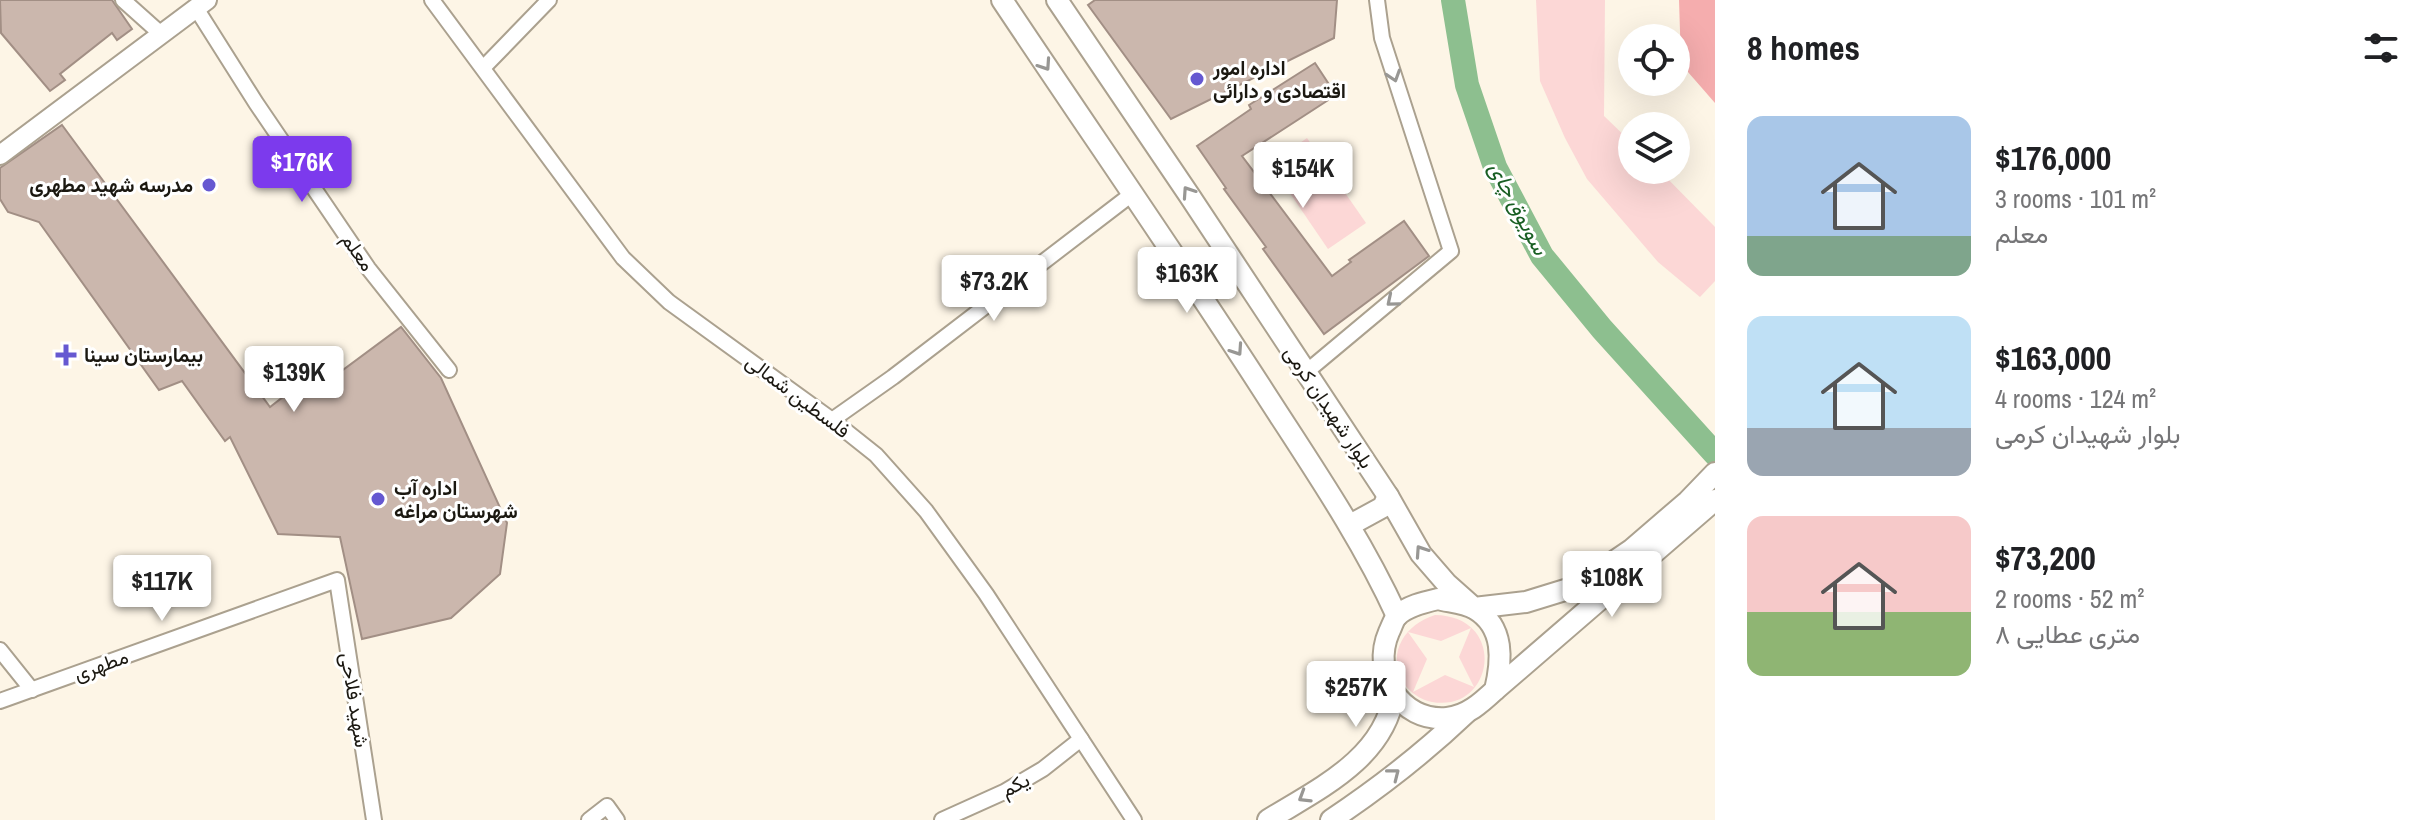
<!DOCTYPE html>
<html lang="en">
<head>
<meta charset="utf-8">
<style>
	body { margin:0; font-family:"Archivo Narrow",Vazirmatn,sans-serif; background:#f2f2f2; color:#202124; height:100vh; display:flex; flex-direction:column; font-size:30px; white-space:nowrap }
	* { box-sizing:border-box; margin:0 }
	p { font-size:26px; color:#757577 }
	.icon { flex:none; width:44px; height:44px; fill:none; stroke:currentColor; stroke-width:2; stroke-linecap:round; stroke-linejoin:round }
	.map { position:relative; flex:1; overflow:hidden }
	.side { display:flex; flex-direction:column; background:#fff; width:720px }
	.side>* { flex:none }
	.buttons { position:absolute; left:1618px; top:24px; display:grid; gap:16px }
	.buttons a { display:grid; place-items:center; width:72px; height:72px; border-radius:50%; background:#fff; box-shadow:0 8px 32px #0002; font-size:40px }
	.price { position:absolute; translate:-50% -68px; padding:0 18px; border-radius:8px; background:#fff; color:#222; font-size:26px; line-height:52px; filter:drop-shadow(0 2px 4px #0008) }
	.price::after { content:''; position:absolute; left:50%; top:48px; width:24px; height:18px; margin-left:-12px; background:inherit; clip-path:polygon(0 0,100% 0,50% 100%) }
	.price.current { background:#7c3aed; color:#fff }
	ul { padding:0; list-style:none }
	li { display:flex; align-items:center; gap:24px; height:200px; padding:0 32px }
	li span { display:grid; place-items:center; flex:none; width:224px; height:160px; border-radius:16px; color:#555 }
	li>.icon { margin-inline-start:auto }
	span .icon { width:96px; height:96px; fill:#fffc; stroke-width:1 }
	li b { font-size:34px }
	h2 { display:flex; justify-content:space-between; align-items:center; height:96px; padding:0 32px; font-size:34px }
	main { display:flex; flex:1; min-height:0 }
	.map>svg:first-child { display:block }
</style>
</head>
<body>
<main>
<div class="map">
<svg width="1715" height="820" viewBox="0 0 1715 820">
	<rect width="100%" height="100%" fill="#fdf5e6"/>
	<!-- green -->
	<g fill="#fcd7d6" fill-rule="evenodd">
		<polygon points="1536,0 1605,0 1604,116 1632,143 1632,170 1659,170 1715,227 1715,281 1700,297 1658,262 1587,179 1565,138 1540,81"/>
		<polygon points="1307,138 1366,223 1328,249 1270,164"/>
		<path d="M1435,615C1508,616 1495,713 1432,702C1421,700 1409,692 1403,682C1386,652 1406,624 1435,615ZM1471,628L1459,657L1474,687L1445,675L1413,692L1427,659L1408,632L1441,641Z"/>
	</g>
	<!-- forest -->
	<polygon fill="#f5adae" points="1679,0 1715,0 1715,103 1681,64"/>
	<g fill="none" stroke-linecap="round" stroke-linejoin="round">
		<!-- river -->
		<polyline stroke="#8dbf8f" stroke-width="24" points="1453,0 1467,85 1495,167 1542,256 1602,329 1715,454"/>
	</g>
	<!-- building -->
	<g fill="#cbb7ad" stroke="#a28f85" stroke-width="2">
		<polygon points="0,0 112,0 132,29 117,40 112,33 60,74 65,80 50,91 1,33"/>
		<polygon points="1095,0 1337,0 1334,38 1171,119 1088,5"/>
		<polygon points="1315,63 1336,95 1242,156 1332,276 1351,262 1349,260 1404,221 1429,256 1324,334 1263,249 1266,247 1224,189 1226,188 1197,146 1251,109 1249,105"/>
		<polygon points="62,125 270,407 323,366 332,378 401,327 441,378 507,523 500,574 451,618 362,639 340,537 278,534 230,437 225,441 182,381 159,390 39,222 8,212 0,199 0,168"/>
	</g>
	<g fill="none" stroke-linecap="round" stroke-linejoin="round">
		<defs>
			<g id="minor">
				<polyline points="123,0 161,34"/>
				<polyline points="432,0 623,258 669,302 832,420 876,455 926,511 986,594 1134,820"/>
				<polyline points="196,8 256,103 368,268 449,370"/>
				<polyline points="484,67 549,0"/>
				<polyline points="1305,373 1451,251 1382,38 1377,0"/>
				<polyline points="832,420 893,377 1132,194"/>
				<polyline points="0,650 32,690"/>
				<polyline points="0,701 337,580 374,820"/>
				<polyline points="589,820 607,806 617,820"/>
				<polyline points="942,820 1004,792 1043,769 1081,739"/>
			</g>
			<polyline id="tertiary" points="0,155 207,0"/>
			<g id="secondary">
				<path d="M1002,0C1088,129 1177,257 1261,387C1309,462 1360,535 1397,616"/>
				<polyline points="1057,0 1189,195 1388,496 1421,554 1447,584 1474,608 1526,602 1578,586 1631,550 1688,501 1715,473"/>
				<polyline points="1350,525 1383,507 1388,496"/>
				<path d="M1438,599C1449,602 1465,603 1475,609C1505,627 1502,661 1495,690C1481,703 1467,716 1447,718C1400,722 1371,673 1389,632C1391,628 1394,619 1397,616C1407,606 1425,602 1438,599Z"/>
				<polyline points="1495,690 1715,500"/>
				<path d="M1268,820C1318,789 1384,759 1394,694"/>
				<path d="M1331,820C1379,788 1424,753 1466,713"/>
			</g>
		</defs>
		<!-- minor casing -->
		<use href="#minor" stroke="#aba18f" stroke-width="18"/>
		<!-- tertiary casing -->
		<use href="#tertiary" stroke="#aba18f" stroke-width="22"/>
		<!-- secondary casing -->
		<use href="#secondary" stroke="#aba18f" stroke-width="24"/>
		<!-- minor -->
		<use href="#minor" stroke="#fff" stroke-width="14"/>
		<!-- tertiary -->
		<use href="#tertiary" stroke="#fff" stroke-width="18"/>
		<!-- secondary -->
		<use href="#secondary" stroke="#fff" stroke-width="20"/>
	</g>
	<!-- one-way arrows -->
	<defs><path id="oneway-chevron" d="M-2-3.5L2.5 0L-2 3.5" fill="none" stroke-width="1.6" stroke-linecap="round" stroke-linejoin="round" transform="scale(2)"/></defs>
	<g stroke="#989794">
		<use href="#oneway-chevron" transform="translate(1045 65) rotate(56)"/>
		<use href="#oneway-chevron" transform="translate(1394 76) rotate(72)"/>
		<use href="#oneway-chevron" transform="translate(1188 192) rotate(-124)"/>
		<use href="#oneway-chevron" transform="translate(1392 301) rotate(140)"/>
		<use href="#oneway-chevron" transform="translate(1237 350) rotate(56)"/>
		<use href="#oneway-chevron" transform="translate(1421 551) rotate(-124)"/>
		<use href="#oneway-chevron" transform="translate(1394 774) rotate(-38)"/>
		<use href="#oneway-chevron" transform="translate(1304 797) rotate(148)"/>
	</g>
	<!-- markers -->
	<g fill="#6558d1" stroke="#fff" stroke-width="3">
		<circle cx="1197" cy="79" r="8"/>
		<circle cx="209" cy="185" r="8"/>
		<path d="M62 343h8v8h8v8h-8v8h-8v-8h-8v-8h8z"/>
		<circle cx="378" cy="499" r="8"/>
	</g>
	<g text-anchor="middle" stroke-width="6" stroke-linejoin="round" paint-order="stroke">
		<!-- poi labels -->
		<g font-size="20" font-weight="bold" fill="#1b1811" stroke="#fff" text-anchor="start">
			<text x="1213" y="75">اداره امور<tspan x="1213" dy="23">اقتصادی و دارائی</tspan></text>
			<text x="193" y="192" text-anchor="end">مدرسه شهید مطهری</text>
			<text x="84" y="362">بیمارستان سینا</text>
			<text x="394" y="495">اداره آب<tspan x="394" dy="23">شهرستان مراغه</tspan></text>
		</g>
		<!-- street labels -->
		<g font-size="20" fill="#1b1811" stroke="#fff">
			<text transform="translate(358 252) rotate(55)" y="7">معلم</text>
			<text transform="translate(798 396) rotate(37)" y="7">فلسطین شمالی</text>
			<text transform="translate(1329 407) rotate(56)" y="7">بلوار شهیدان کرمی</text>
			<text transform="translate(101 665) rotate(-20)" y="7">مطهری</text>
			<text transform="translate(355 700) rotate(81)" y="7">شهید فلاحی</text>
			<text transform="translate(1015 785) rotate(-28)" y="7">یکم</text>
		</g>
		<!-- water labels -->
		<g font-size="22" font-style="italic" fill="#195f23" stroke="#fff">
			<text transform="translate(1519 208) rotate(62)" y="8">سویوق چای</text>
		</g>
	</g>
</svg>
<div class="buttons">
<a><svg class="icon" aria-label="locate" viewBox="0 0 24 24"><circle cx="12" cy="12" r="6"/><path d="M12 2v4M12 18v4M2 12h4M18 12h4"/></svg></a>
<a><svg class="icon" aria-label="layers" viewBox="0 0 24 24"><path d="M12 4l9 5-9 5-9-5zM3 14l9 5 9-5"/></svg></a>
</div>
<b class="price current" style="left:302px;top:204px">$176K</b>
<b class="price" style="left:1303px;top:210px">$154K</b>
<b class="price" style="left:1187px;top:315px">$163K</b>
<b class="price" style="left:994px;top:323px">$73.2K</b>
<b class="price" style="left:294px;top:414px">$139K</b>
<b class="price" style="left:1612px;top:619px">$108K</b>
<b class="price" style="left:162px;top:623px">$117K</b>
<b class="price" style="left:1356px;top:729px">$257K</b>
</div>
<section class="side">
<h2>8 homes<svg class="icon" aria-label="filters" viewBox="0 0 24 24"><path d="M4 7h16M4 17h16"/><circle cx="9" cy="7" r="2"/><circle cx="15" cy="17" r="2"/></svg></h2>
<ul>
<li><span style="background:linear-gradient(#a9c7e8 75%,#7fa58c 0)"><svg class="icon" aria-label="home" viewBox="0 0 24 24"><path d="M3 11l9-7 9 7M6 9v11h12V9"/></svg></span><div><b>$176,000</b><p>3 rooms · 101 m²</p><p>معلم</p></div></li>
<li><span style="background:linear-gradient(#bfe0f5 70%,#9aa5b1 0)"><svg class="icon" aria-label="home" viewBox="0 0 24 24"><path d="M3 11l9-7 9 7M6 9v11h12V9"/></svg></span><div><b>$163,000</b><p>4 rooms · 124 m²</p><p>بلوار شهیدان کرمی</p></div></li>
<li><span style="background:linear-gradient(#f6c9c9 60%,#8fb573 0)"><svg class="icon" aria-label="home" viewBox="0 0 24 24"><path d="M3 11l9-7 9 7M6 9v11h12V9"/></svg></span><div><b>$73,200</b><p>2 rooms · 52 m²</p><p>۸ متری عطایی</p></div></li>
</ul>
</section>
</main>
</body>
</html>
